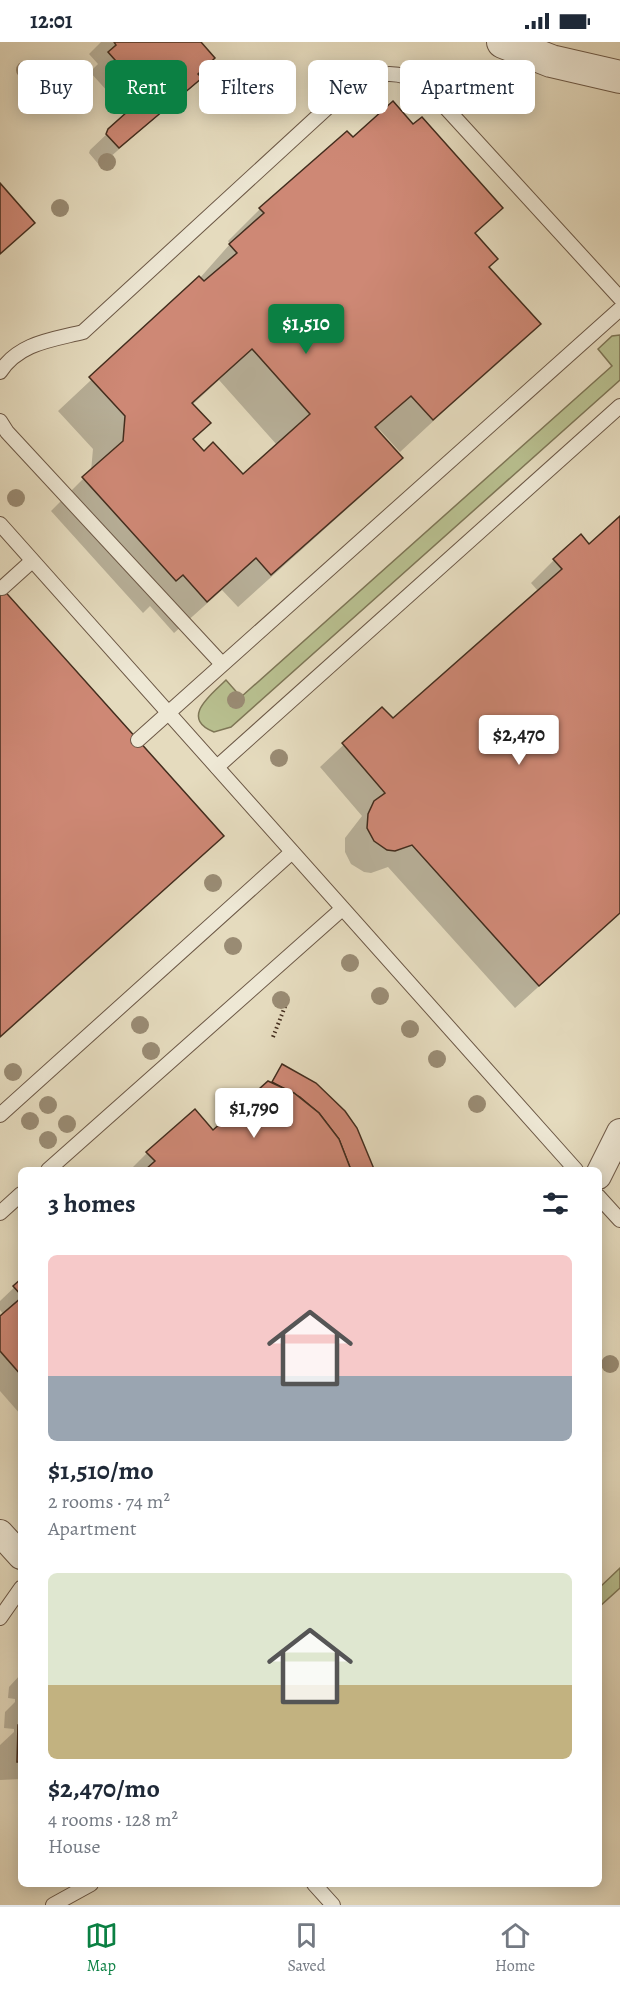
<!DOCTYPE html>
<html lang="en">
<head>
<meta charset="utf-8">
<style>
	body { margin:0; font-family:Alegreya,serif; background:#f2f2f3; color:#1f2937; height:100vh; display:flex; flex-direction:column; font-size:22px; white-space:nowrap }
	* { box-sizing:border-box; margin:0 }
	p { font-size:20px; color:#747a83 }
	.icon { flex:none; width:33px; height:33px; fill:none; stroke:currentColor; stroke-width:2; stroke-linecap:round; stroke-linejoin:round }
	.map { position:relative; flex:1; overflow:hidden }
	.sheet { position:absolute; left:18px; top:1125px; width:584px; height:720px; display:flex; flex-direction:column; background:#fff; border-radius:9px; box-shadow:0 3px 15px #0003 }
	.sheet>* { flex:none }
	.hud { position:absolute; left:18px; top:18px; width:585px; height:54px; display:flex; gap:12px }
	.price { position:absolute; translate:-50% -51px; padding:0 14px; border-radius:6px; background:#fff; color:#222; font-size:20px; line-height:39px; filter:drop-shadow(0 2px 3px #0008) }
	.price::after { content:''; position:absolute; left:50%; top:36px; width:18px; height:14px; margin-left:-9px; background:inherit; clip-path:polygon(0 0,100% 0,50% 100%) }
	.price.current { background:#0b8043; color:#fff }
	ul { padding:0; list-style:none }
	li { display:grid; align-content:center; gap:12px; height:318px; padding:0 30px }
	li span { display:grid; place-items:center; height:186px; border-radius:9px; color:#555 }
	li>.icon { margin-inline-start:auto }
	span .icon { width:108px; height:108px; fill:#fffc; stroke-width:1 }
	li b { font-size:26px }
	h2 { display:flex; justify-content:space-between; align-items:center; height:72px; padding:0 30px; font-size:26px }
	.chip { padding:0 21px; border-radius:9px; background:#fff; box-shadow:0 3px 15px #0003; font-size:21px; line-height:54px }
	.chip.current { background:#0b8043; color:#fff }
	.status { display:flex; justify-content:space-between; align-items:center; height:42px; padding:0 30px; background:#fff; direction:ltr }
	.status svg { height:16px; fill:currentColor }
	.tab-bar { display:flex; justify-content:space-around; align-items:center; height:84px; border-top:2px solid #e0e1e3; background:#fff; font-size:16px; color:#747a83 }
	.tab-bar a { display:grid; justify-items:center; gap:3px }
	.tab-bar .current { color:#0b8043 }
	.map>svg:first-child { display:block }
</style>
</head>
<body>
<div class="status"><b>12:01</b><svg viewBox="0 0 49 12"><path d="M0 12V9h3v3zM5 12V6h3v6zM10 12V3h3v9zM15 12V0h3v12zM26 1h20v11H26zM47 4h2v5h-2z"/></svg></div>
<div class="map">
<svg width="620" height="1863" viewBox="0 0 620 1863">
	<rect width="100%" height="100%" fill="#e5dbbe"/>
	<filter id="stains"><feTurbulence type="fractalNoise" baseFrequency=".00333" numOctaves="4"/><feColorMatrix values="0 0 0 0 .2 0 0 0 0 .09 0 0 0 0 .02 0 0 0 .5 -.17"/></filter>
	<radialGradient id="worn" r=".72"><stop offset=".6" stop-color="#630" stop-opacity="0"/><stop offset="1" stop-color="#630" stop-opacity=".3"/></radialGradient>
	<!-- green -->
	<g fill="#b8bf8f" stroke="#7e7656" stroke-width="1.5">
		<path d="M620,293V338L231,685L214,690C179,676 212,652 226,638L241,655L612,324L598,307L612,294Z"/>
		<polygon points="620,1526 620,1546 599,1565 599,1546"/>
	</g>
	<!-- shadow -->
	<g fill="#0003" fill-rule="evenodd">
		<polygon points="101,0 199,0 197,33 200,36 100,124 89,111 90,108 128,72 90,30 98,22 89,12"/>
		<path d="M413,84L501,166L474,193L488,225L538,282L400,410L379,387L377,389L400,416L368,448L238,565L222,548L174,591L150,564L143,571L51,469L91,429L93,407L58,369L199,237L230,202L228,199L260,167L353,97ZM219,338L277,403L242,435L204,411L192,398V363Z"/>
		<polygon points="620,476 620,871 515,966 388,825 371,831 364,830 351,822 345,810 345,796 362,774 320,725 382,667 393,678 538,549 531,541 554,518 589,504"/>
		<polygon points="282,1024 372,1126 371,1128 130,1128 147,1111 213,1090 270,1042"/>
		<polygon points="21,1239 21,1373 0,1349 0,1276 4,1273 0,1268 0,1259"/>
		<polygon points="21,1632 21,1737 0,1738 0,1703 14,1690 14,1687 4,1686 5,1670 15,1660 15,1657 8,1656 9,1645"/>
	</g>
	<!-- building -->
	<g fill="#ce8875" stroke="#432d1e" stroke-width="1.5" fill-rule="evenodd">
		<polygon points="114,0 201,0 215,16 198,32 202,36 119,106 106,92 108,87 146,53 108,10 116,3"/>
		<path d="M393,59L413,82L422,75L503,166L475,191L498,217L489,225L541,282L433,378L411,354L375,385L403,416L271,533L256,516L207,560L183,533L176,539L82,435L123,399L125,374L89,335L199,234L204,239L237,211L229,202L264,171L259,166L347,89L353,95ZM252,307L310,372L243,432L213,400L204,409L193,397L211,381L192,361Z"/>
		<polygon points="0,141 35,181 0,212"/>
		<polygon points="620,474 620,871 539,944 412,803 395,809 387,808 374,799 367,786 368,772 374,759 385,751 342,701 382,665 393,676 562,527 553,517 581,492 589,502"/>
		<polygon points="0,544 224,794 0,995"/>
		<polygon points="282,1022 316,1041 345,1069 357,1086 374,1127 351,1128 339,1097 319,1071 300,1055 272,1040"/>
		<polygon points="268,1039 294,1051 319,1071 339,1097 351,1128 145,1128 155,1119 146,1110 195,1067 213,1088"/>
		<polygon points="21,1237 21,1253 13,1244"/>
		<polygon points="21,1256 21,1333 0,1309 0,1274"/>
		<polygon points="18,1683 21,1683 21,1720 17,1720"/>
	</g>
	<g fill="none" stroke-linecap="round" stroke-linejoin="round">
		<defs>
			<g id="service">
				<path d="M0,330C19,301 51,298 83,290L353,42C380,29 399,28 425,43L620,256"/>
				<polyline points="0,379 7,390 222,622"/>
				<polyline points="0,482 576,1128"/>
				<polyline points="2,546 32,519"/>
				<polyline points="138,698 620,267"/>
				<polyline points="217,725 620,364"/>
				<polyline points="0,1073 292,810"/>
				<polyline points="48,1128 342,867"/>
				<polyline points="598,1154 620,1178"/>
				<polyline points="0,1171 21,1152"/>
				<polyline points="0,1576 21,1546"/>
				<polyline points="314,1842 333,1863"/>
				<polyline points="53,1863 91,1842"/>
			</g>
			<g id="minor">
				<polyline points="598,1134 620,1090"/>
				<polyline points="0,1491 21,1514"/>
			</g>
			<polyline id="tertiary" points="503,0 551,19 620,35"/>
		</defs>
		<!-- service casing -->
		<use href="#service" stroke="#6c5846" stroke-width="16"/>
		<!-- minor casing -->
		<use href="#minor" stroke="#6c5846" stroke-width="28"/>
		<!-- tertiary casing -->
		<use href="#tertiary" stroke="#6c5846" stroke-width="34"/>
		<!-- path -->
		<polyline stroke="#432d1e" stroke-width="4" stroke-dasharray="1.5 3" stroke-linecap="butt" points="273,995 288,957"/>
		<!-- service -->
		<use href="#service" stroke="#eee8d5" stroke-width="14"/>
		<!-- minor -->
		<use href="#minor" stroke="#eee8d5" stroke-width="26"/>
		<!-- tertiary -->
		<use href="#tertiary" stroke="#eee8d5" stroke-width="32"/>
	</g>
	<!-- trees -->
	<g fill="#998b73">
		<circle cx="25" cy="28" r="9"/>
		<circle cx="107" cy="120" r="9"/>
		<circle cx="60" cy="166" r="9"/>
		<circle cx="16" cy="456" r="9"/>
		<circle cx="236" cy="658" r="9"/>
		<circle cx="279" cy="716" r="9"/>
		<circle cx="213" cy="841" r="9"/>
		<circle cx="233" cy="904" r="9"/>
		<circle cx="350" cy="921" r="9"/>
		<circle cx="380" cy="954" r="9"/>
		<circle cx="281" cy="958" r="9"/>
		<circle cx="140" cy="983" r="9"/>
		<circle cx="410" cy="987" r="9"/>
		<circle cx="151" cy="1009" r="9"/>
		<circle cx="437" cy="1017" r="9"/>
		<circle cx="13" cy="1030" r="9"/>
		<circle cx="477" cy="1062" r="9"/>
		<circle cx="48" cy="1063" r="9"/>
		<circle cx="30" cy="1079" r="9"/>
		<circle cx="67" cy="1082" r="9"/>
		<circle cx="48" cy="1098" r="9"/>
		<circle cx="610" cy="1322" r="9"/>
	</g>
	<rect width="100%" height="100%" filter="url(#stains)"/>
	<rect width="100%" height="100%" fill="url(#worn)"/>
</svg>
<b class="price current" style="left:306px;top:313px">$1,510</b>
<b class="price" style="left:519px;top:724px">$2,470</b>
<b class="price" style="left:254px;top:1097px">$1,790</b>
<div class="hud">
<a class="chip">Buy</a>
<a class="chip current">Rent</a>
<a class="chip">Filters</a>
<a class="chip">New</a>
<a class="chip">Apartment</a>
</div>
<section class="sheet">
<h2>3 homes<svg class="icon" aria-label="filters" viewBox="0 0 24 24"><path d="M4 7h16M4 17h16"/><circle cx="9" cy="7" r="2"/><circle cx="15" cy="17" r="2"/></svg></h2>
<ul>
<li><span style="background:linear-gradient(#f6c9c9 65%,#9aa5b1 0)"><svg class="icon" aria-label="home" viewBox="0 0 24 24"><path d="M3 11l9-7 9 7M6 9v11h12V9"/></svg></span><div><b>$1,510/mo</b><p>2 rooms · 74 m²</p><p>Apartment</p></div></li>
<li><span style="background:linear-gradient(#dfe7d0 60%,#c2b280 0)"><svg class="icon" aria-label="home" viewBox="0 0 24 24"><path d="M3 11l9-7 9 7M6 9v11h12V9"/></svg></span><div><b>$2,470/mo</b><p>4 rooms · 128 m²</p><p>House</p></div></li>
</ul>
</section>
</div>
<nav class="tab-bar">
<a class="current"><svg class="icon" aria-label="map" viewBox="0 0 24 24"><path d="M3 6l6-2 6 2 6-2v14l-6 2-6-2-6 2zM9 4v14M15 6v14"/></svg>Map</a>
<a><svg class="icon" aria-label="saved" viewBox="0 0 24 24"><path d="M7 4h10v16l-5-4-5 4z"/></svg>Saved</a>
<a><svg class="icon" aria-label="home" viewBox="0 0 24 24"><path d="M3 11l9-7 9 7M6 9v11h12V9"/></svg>Home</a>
</nav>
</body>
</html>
